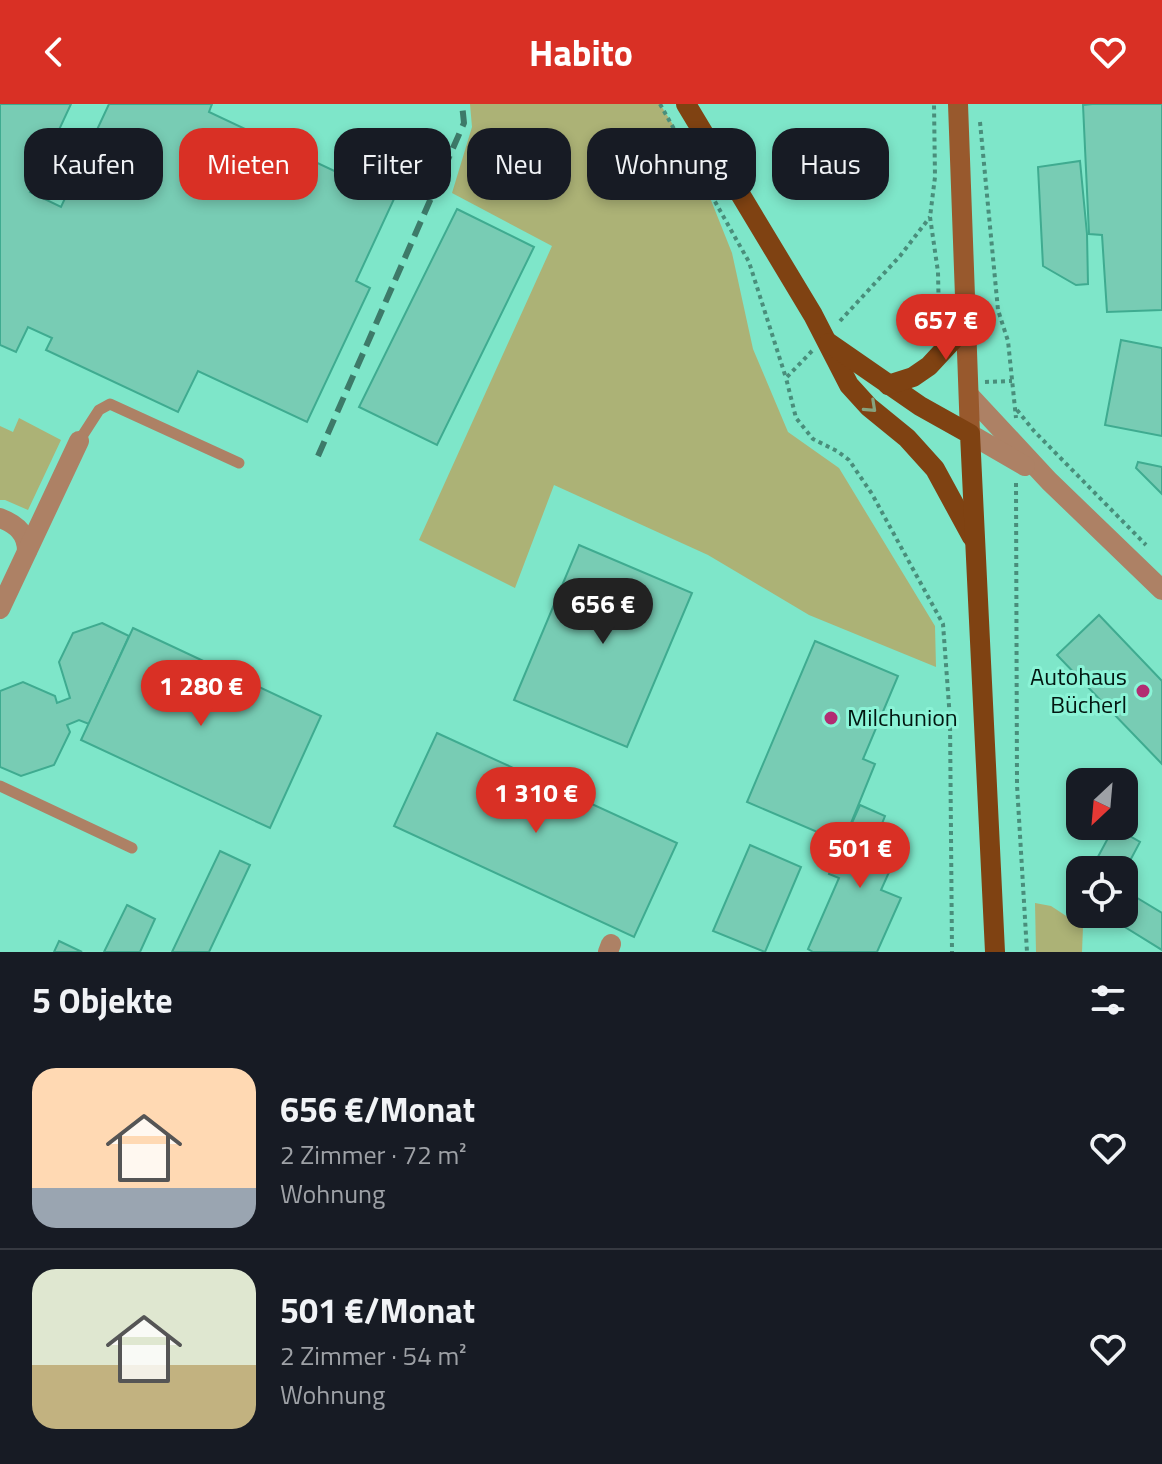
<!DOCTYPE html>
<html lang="de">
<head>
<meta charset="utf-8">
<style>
	body { margin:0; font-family:"Titillium Web",sans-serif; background:#20242c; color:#f1f3f6; height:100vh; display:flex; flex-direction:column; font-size:30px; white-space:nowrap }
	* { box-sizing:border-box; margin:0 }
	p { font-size:26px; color:#9ea1a6 }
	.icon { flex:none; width:44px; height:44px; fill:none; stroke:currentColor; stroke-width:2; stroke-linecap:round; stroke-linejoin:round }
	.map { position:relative; height:848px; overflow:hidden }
	.side { display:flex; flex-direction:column; background:#171b24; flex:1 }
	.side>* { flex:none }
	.top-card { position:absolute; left:24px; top:24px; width:1114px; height:72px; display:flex; gap:16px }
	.needle { width:52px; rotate:206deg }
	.tools { position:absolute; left:1066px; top:664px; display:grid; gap:16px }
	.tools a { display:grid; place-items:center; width:72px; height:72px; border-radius:16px; background:#171b24; box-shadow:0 4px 12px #0003; font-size:40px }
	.price { position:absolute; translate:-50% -68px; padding:0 18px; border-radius:28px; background:#d93025; color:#fff; font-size:26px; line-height:52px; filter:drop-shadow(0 2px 4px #0008) }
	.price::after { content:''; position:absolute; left:50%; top:48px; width:24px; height:18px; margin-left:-12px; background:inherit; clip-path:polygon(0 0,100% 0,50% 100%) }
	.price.selected { background:#222; color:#fff }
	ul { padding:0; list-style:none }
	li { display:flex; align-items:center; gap:24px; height:200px; padding:0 32px }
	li+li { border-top:2px solid #363941 }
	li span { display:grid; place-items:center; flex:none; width:224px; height:160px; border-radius:24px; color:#555 }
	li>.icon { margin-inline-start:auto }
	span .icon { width:96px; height:96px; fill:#fffc; stroke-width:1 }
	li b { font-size:34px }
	h2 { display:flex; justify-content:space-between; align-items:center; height:96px; padding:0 32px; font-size:34px }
	.tag { padding:0 28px; border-radius:24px; background:#171b24; box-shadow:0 4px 12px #0003; font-size:28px; line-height:72px }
	.tag.selected { background:#d93025; color:#fff }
	header { display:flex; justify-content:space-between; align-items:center; height:104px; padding:0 32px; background:#d93025; color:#fff; font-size:36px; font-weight:700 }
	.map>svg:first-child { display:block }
</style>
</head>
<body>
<header><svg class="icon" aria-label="back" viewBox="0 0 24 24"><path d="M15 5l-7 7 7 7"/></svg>Habito<svg class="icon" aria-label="heart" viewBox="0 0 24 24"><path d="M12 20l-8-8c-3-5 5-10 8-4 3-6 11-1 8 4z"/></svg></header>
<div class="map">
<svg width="1162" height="848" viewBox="0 0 1162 848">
	<rect width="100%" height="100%" fill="#7ee6c9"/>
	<!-- green -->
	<g fill="#acb276">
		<polygon points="470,0 660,0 695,56 732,149 753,245 788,328 839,364 935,522 936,563 809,511 708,451 554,381 515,484 419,436 552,142 452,89 472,23"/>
		<polygon points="19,314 61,336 28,406 5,396 0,396 0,322 13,328"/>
		<polygon points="1035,799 1051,802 1083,823 1082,848 1036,848"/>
	</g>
	<!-- building -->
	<g fill="#78ccb4" stroke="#3fab90" stroke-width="2">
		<polygon points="0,0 71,0 30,88 61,103 109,0 212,0 209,8 394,95 356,177 370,184 307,318 198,267 178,308 46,246 52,234 28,223 16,248 0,241"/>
		<polygon points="1092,0 1162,0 1162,206 1107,208 1102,131 1089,130 1083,1"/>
		<polygon points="1080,57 1087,130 1088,180 1076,181 1043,162 1038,63"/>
		<polygon points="457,105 534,143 437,341 359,303"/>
		<polygon points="1121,236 1162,244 1162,332 1105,321"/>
		<polygon points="1138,358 1162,363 1162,390 1136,364"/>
		<polygon points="579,441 692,489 627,643 514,596"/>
		<polygon points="1099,511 1162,577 1162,660 1057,551"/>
		<polygon points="102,519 129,532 89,620 79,616 67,621 70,628 54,661 21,672 0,663 0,587 23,578 55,592 57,599 70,594 59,558 73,529"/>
		<polygon points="133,524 321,612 270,724 81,636"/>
		<polygon points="815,537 898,572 863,655 875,660 843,739 747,698"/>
		<polygon points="437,629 677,739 634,833 394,722"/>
		<polygon points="860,701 885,712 879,727 903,737 881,786 901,794 877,848 813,848 808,845 839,774 829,770"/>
		<polygon points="1114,723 1140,738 1124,768 1124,766 1100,766 1093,762"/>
		<polygon points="750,741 801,763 765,848 713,827"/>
		<polygon points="220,747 250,761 209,848 172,848"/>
		<polygon points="1124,786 1162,809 1162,846 1107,812 1108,810 1124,810"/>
		<polygon points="127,801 155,815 140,848 104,848"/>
		<polygon points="59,837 82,848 54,848"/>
	</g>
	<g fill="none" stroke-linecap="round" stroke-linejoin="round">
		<!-- path -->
		<g stroke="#498e7b" stroke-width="4" stroke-dasharray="4 4" stroke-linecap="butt">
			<polyline points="660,0 749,158 786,274"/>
			<polyline points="980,18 998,206 1008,237 1016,314"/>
			<polyline points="840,217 900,152 930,113"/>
			<polyline points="933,227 939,216 938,168 930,113 935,73 934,0"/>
			<polyline points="812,247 786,274 796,314 813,335 837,347 849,356 872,390 943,520 950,615 952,848"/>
			<polyline points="985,278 1012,277"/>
			<polyline points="1017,306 1034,327 1146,441"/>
			<polyline points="1016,379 1017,681 1027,848"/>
		</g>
		<!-- service -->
		<g stroke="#ad8165" stroke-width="11">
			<polyline points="79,337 99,306 110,300 239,359"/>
			<polyline points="0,682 132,744"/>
		</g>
		<!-- minor -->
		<g stroke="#ad8165" stroke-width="20">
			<polyline points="969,291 1049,377 1162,486"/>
			<polyline points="970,330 1025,362"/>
			<path d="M0,414C16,420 27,429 27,447"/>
			<polyline points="0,505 79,337"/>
			<polyline points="608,848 611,840"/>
		</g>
		<!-- secondary -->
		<polyline stroke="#98592d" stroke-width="20" points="958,0 970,330"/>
		<!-- primary -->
		<g stroke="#7f4212" stroke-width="20">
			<polyline points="686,0 813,211 849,281 869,303 907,334 935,365 972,433"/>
			<polyline points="829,239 920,302 970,330 995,848"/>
			<polyline points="888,281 913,273 929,262 966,222"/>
		</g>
		<!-- rail -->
		<polyline stroke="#3d7a69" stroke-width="6" stroke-dasharray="16 8" stroke-linecap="butt" points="318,352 464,19 462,0"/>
	</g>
	<!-- one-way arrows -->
	<defs><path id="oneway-chevron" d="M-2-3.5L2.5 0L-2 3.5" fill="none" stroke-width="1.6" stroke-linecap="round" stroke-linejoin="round" transform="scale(2)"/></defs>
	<use stroke="#86a37e" href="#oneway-chevron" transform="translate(871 303) rotate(43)"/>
	<!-- markers -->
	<g fill="#b22c72" stroke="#8bf3d6" stroke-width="3">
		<circle cx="1143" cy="587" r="8"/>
		<circle cx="831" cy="614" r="8"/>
	</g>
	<g text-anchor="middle" stroke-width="6" stroke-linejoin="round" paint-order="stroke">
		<!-- poi labels -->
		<g font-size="24" fill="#021711" stroke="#8bf3d6" text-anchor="end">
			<text x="1127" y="581">Autohaus<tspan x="1127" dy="28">Bücherl</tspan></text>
			<text x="847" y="622" text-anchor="start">Milchunion</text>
		</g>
	</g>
</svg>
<div class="tools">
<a><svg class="needle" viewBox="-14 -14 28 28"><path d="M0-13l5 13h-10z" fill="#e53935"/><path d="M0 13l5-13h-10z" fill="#9ea1a6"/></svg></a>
<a><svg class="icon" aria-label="locate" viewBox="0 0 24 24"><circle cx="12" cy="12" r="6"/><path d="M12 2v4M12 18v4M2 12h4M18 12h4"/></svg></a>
</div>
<b class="price" style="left:946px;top:258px">657 €</b>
<b class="price selected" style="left:603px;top:542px">656 €</b>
<b class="price" style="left:201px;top:624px">1 280 €</b>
<b class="price" style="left:536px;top:731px">1 310 €</b>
<b class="price" style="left:860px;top:786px">501 €</b>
<div class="top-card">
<a class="tag">Kaufen</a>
<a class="tag selected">Mieten</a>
<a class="tag">Filter</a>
<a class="tag">Neu</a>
<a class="tag">Wohnung</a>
<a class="tag">Haus</a>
</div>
</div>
<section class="side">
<h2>5 Objekte<svg class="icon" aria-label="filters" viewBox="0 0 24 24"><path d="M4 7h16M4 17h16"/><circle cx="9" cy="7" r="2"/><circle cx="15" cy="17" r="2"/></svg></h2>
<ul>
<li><span style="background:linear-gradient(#ffd9b3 75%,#9aa5b1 0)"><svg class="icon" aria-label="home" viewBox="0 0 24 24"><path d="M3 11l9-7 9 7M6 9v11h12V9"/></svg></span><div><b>656 €/Monat</b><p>2 Zimmer · 72 m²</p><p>Wohnung</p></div><svg class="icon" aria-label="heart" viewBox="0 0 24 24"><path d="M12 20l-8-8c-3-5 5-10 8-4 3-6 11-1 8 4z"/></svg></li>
<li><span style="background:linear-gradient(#dfe7d0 60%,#c2b280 0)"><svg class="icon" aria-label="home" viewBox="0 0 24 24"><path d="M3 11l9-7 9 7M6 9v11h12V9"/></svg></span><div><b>501 €/Monat</b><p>2 Zimmer · 54 m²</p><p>Wohnung</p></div><svg class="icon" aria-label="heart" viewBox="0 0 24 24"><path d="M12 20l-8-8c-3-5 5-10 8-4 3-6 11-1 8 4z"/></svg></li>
</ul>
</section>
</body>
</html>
